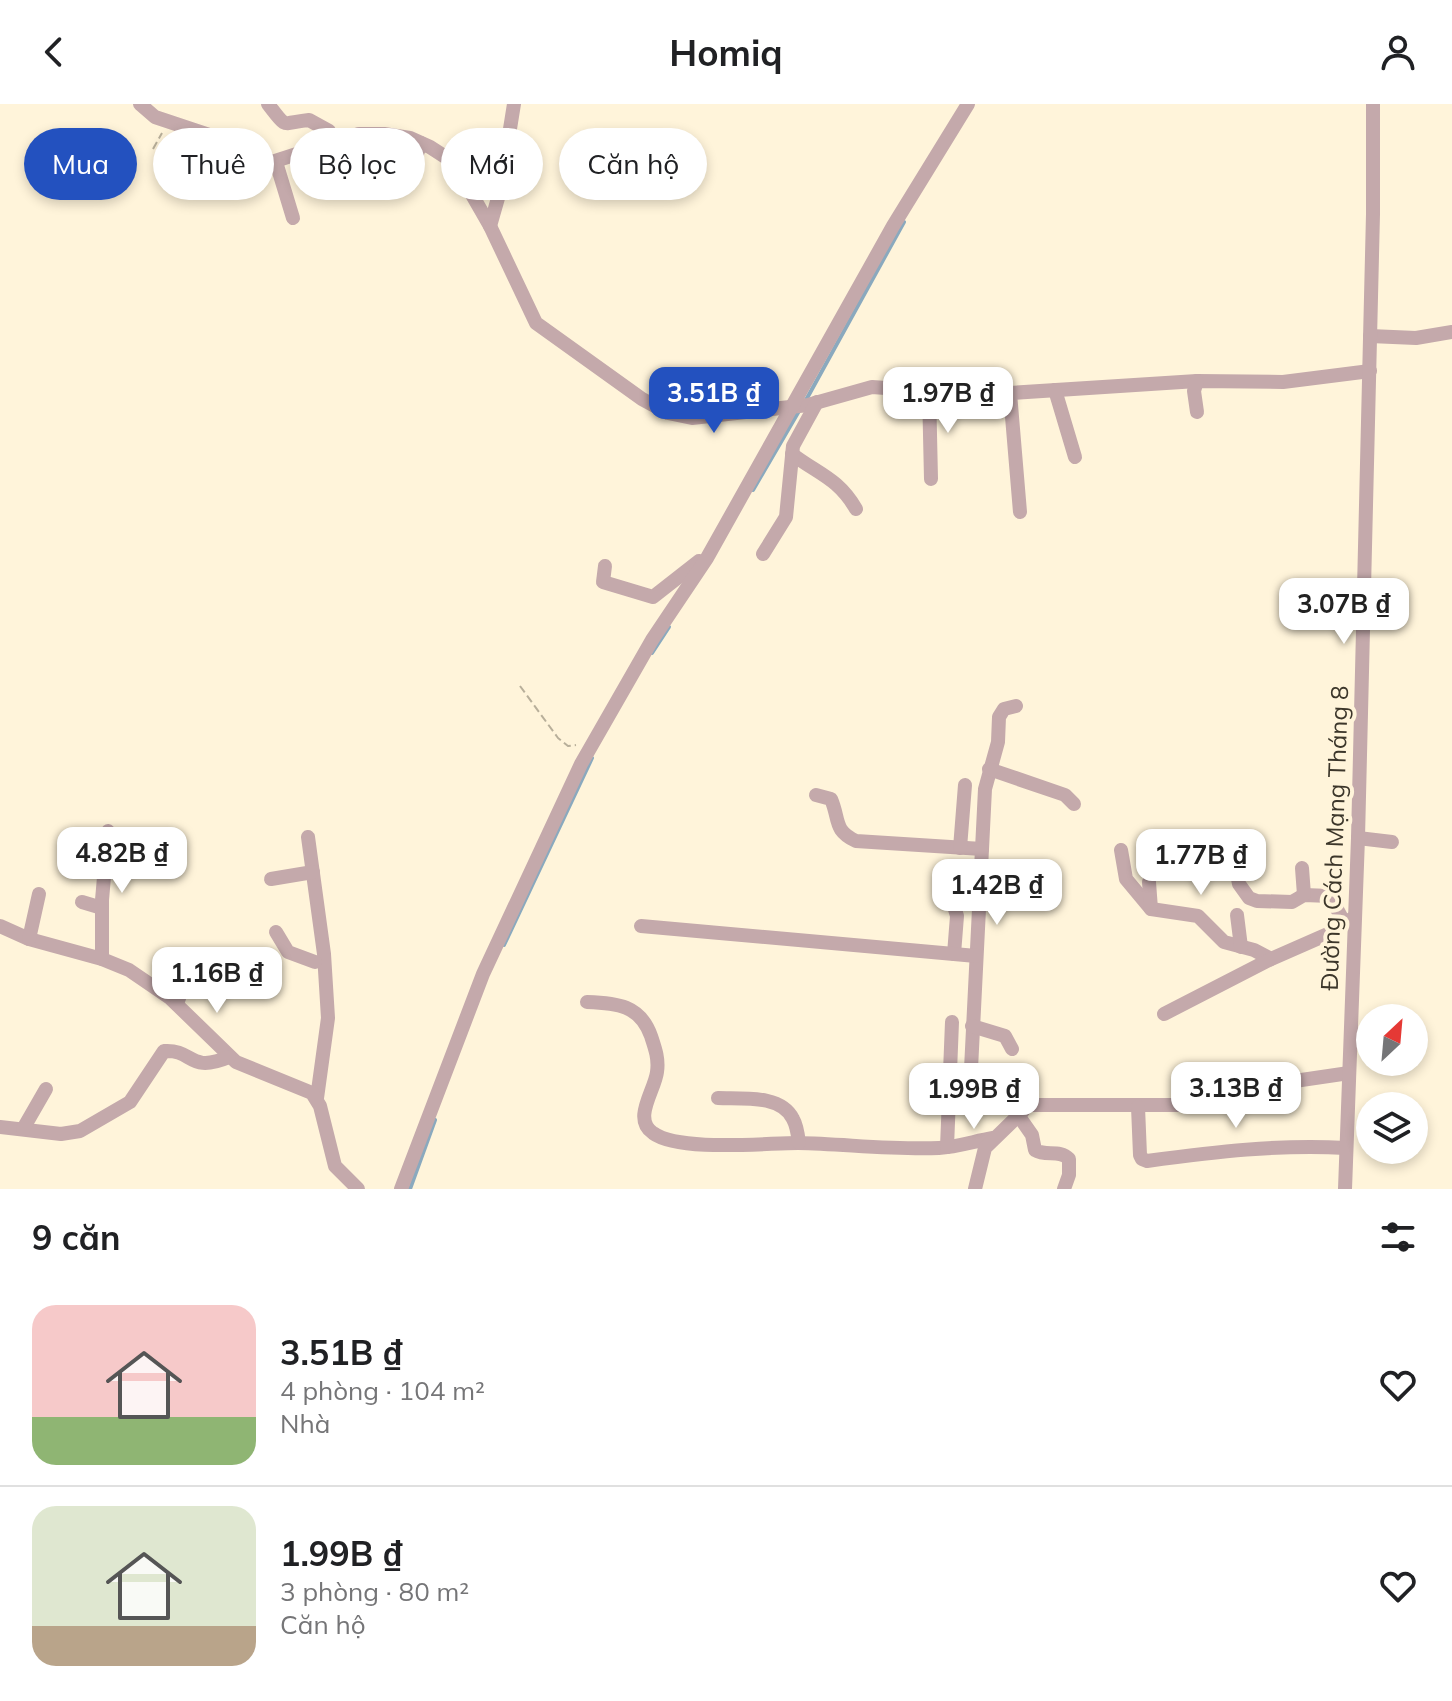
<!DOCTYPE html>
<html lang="vi">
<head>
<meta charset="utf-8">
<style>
	body { margin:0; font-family:Mulish,sans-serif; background:#f2f2f2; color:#202124; height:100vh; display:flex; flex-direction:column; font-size:30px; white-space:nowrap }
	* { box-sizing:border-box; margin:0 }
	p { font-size:26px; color:#757577 }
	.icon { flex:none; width:44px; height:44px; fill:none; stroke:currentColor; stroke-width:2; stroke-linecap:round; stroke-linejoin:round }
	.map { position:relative; height:1085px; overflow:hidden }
	.panel { display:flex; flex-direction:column; background:#fff; flex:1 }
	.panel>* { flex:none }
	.guide { position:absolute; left:24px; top:24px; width:800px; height:72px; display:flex; gap:16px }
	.needle { width:52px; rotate:26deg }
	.controls { position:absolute; left:1356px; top:900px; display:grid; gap:16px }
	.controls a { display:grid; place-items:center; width:72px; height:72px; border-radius:50%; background:#fff; box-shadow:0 4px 12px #0003; font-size:40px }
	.price { position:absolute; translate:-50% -68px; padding:0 18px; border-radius:16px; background:#fff; color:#222; font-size:26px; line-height:52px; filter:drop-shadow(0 2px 4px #0008) }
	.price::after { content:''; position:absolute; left:50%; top:48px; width:24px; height:18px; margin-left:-12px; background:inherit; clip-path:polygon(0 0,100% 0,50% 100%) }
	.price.active { background:#2351bf; color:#fff }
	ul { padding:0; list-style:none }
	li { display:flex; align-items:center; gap:24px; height:200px; padding:0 32px }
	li+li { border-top:2px solid #e0e0e0 }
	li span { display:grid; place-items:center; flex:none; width:224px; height:160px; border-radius:24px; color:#555 }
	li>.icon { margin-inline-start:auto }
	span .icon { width:96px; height:96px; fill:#fffc; stroke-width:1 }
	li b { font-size:34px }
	h2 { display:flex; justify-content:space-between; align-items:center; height:96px; padding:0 32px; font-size:34px }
	.chip { padding:0 28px; border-radius:36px; background:#fff; box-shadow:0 4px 12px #0003; font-size:28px; line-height:72px }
	.chip.active { background:#2351bf; color:#fff }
	header { display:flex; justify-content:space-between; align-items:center; height:104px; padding:0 32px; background:#fff; font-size:36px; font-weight:700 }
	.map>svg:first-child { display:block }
</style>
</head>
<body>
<header><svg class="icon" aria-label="back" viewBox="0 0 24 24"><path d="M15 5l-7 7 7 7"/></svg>Homiq<svg class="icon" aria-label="person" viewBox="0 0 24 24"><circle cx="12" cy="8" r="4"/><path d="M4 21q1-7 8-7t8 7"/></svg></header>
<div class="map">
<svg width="1452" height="1085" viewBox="0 0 1452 1085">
	<rect width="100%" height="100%" fill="#fff4da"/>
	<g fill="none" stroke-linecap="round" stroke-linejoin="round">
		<!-- stream -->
		<g stroke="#8aa9be" stroke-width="4">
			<polyline points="806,296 904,118"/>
			<polyline points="753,386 799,307"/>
			<polyline points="652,549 669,523"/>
			<polyline points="504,841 592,654"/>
			<polyline points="410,1085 435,1016"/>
		</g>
		<!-- path -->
		<g stroke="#b8af9a" stroke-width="2" stroke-dasharray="8 4" stroke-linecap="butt">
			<polyline points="153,45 162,29"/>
			<polyline points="520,582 558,634 568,642 576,641"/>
		</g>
		<!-- minor -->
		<g stroke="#c4a9ab" stroke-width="14">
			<polyline points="140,0 155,13 227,37 272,58 359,30 384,30 410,34 430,43 447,54 459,68 490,122 536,219 642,295 668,309 692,314 808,301 872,283 955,289 1010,289 1197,277 1283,278 1370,267"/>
			<path d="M268,0C288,26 280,19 309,16L329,27L332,37"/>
			<polyline points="276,58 293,114"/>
			<polyline points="378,88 415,55 421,39"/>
			<polyline points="490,122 500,87 514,0"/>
			<polyline points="1370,232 1416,234 1452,228"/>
			<polyline points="1197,277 1194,287 1197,308"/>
			<polyline points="929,286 931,375"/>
			<polyline points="1055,286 1075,353"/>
			<polyline points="1010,289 1020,408"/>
			<path d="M792,350C818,370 838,374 856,405"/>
			<polyline points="763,450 786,413 793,342 817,298"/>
			<polyline points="605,462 603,478 653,493 699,457"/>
			<polyline points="1016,602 1004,605 999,613 998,638 985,685 970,985 982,992 1029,1001 1180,1001 1281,979 1349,969"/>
			<polyline points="989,665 1065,691 1074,700"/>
			<path d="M816,691L831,695C840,716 833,726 856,737L982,745"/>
			<polyline points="308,733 324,850 328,914 317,994"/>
			<polyline points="1358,734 1392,738"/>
			<polyline points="960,744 965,681"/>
			<polyline points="1121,746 1126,775 1151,805 1198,812 1224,838 1254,846 1271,855"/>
			<polyline points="1234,755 1239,780 1249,794 1257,797 1292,798 1304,791 1330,792 1345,820"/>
			<polyline points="1302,764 1304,791"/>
			<polyline points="271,775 313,768"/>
			<polyline points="1149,778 1151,805"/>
			<polyline points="980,793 1025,783"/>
			<polyline points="941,795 954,802 957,812 954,850"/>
			<polyline points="82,798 102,804"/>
			<polyline points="1237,811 1241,843"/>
			<polyline points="0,822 29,835 102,855 129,866 170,894 236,958 312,989 320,1002 335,1062 358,1085"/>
			<polyline points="641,822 976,852"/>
			<polyline points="276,828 288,848 315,858"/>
			<polyline points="29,835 39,790"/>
			<polyline points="102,855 102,796 108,727"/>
			<path d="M587,898C617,899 640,901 651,932C655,944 659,955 657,968C655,986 632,1015 653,1029C679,1048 765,1039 798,1039C845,1040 892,1046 939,1044C957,1043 975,1037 993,1034"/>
			<polyline points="177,900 186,874"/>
			<polyline points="1164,910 1271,855 1328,830 1353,814"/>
			<polyline points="972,922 1005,932 1012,945"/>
			<polyline points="1227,972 1233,989"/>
			<path d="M718,994C741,995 781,990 793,1015C797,1022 798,1031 799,1039"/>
			<path d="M1138,1003L1140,1051L1142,1055L1147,1057C1214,1048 1279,1040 1346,1044"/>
			<path d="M1018,1011L1032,1031L1035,1046C1046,1053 1059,1045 1069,1055V1071L1064,1085"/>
			<path d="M0,1023L61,1030L80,1027L130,998L164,947C194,945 188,970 229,953"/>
			<polyline points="23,1025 46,985"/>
			<polyline points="947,1043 952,918"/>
			<polyline points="401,1085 483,870 581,660 652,536 707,454 893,122 968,0"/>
			<polyline points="975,1085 985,1044 1023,1007"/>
			<polyline points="1345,1085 1358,734 1373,110 1373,0"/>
		</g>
	</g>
	<g text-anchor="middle" stroke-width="8" stroke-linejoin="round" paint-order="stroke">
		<!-- street labels -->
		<g font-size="24" fill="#3c362a" stroke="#fff4da">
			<text transform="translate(1335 734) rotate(-88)" y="8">Đường Cách Mạng Tháng 8</text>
		</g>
	</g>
</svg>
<div class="controls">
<a><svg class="needle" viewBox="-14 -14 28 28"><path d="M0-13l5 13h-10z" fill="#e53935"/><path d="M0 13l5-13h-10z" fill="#757577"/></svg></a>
<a><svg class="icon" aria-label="layers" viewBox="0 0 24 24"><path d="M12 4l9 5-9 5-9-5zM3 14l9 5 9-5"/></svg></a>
</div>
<b class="price active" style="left:714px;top:331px">3.51B ₫</b>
<b class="price" style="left:948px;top:331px">1.97B ₫</b>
<b class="price" style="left:1344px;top:542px">3.07B ₫</b>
<b class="price" style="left:122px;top:791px">4.82B ₫</b>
<b class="price" style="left:1201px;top:793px">1.77B ₫</b>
<b class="price" style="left:997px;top:823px">1.42B ₫</b>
<b class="price" style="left:217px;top:911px">1.16B ₫</b>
<b class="price" style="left:1236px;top:1026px">3.13B ₫</b>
<b class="price" style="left:974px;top:1027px">1.99B ₫</b>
<div class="guide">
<a class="chip active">Mua</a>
<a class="chip">Thuê</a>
<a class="chip">Bộ lọc</a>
<a class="chip">Mới</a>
<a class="chip">Căn hộ</a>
</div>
</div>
<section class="panel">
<h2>9 căn<svg class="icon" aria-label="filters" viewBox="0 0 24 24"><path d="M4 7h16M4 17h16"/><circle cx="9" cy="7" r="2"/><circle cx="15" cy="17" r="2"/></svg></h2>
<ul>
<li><span style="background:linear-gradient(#f6c9c9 70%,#8fb573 0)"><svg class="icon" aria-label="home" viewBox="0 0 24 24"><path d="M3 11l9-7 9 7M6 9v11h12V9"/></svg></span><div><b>3.51B ₫</b><p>4 phòng · 104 m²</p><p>Nhà</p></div><svg class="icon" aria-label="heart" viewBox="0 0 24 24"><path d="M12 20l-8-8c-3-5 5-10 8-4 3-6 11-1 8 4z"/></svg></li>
<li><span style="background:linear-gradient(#dfe7d0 75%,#b9a48a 0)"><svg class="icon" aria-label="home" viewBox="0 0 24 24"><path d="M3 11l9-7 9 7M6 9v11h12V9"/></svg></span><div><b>1.99B ₫</b><p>3 phòng · 80 m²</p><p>Căn hộ</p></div><svg class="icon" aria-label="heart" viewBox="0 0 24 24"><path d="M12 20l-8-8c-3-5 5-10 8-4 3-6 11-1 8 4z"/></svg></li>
</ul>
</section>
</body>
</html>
